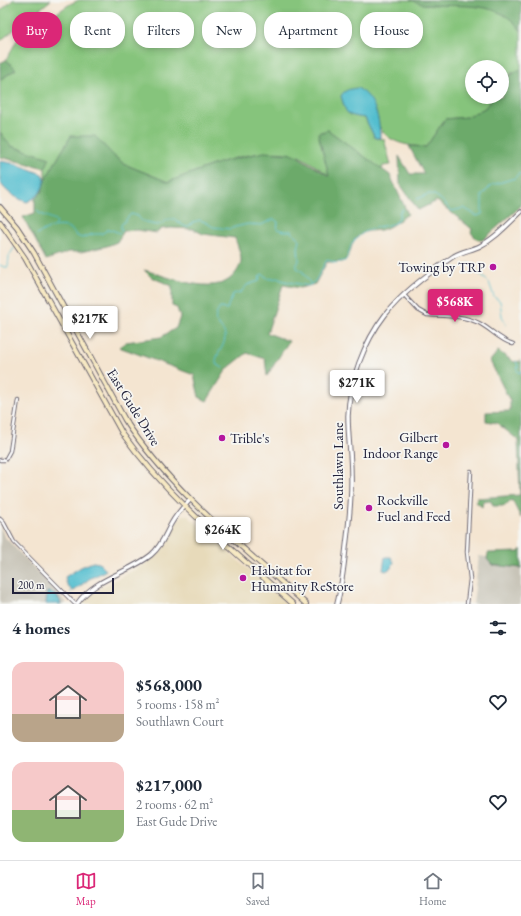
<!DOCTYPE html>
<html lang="en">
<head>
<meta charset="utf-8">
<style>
	body { margin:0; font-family:"EB Garamond",serif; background:#f6f6f7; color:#1f2937; height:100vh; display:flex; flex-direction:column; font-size:15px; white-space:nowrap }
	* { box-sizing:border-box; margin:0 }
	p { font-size:13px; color:#747a83 }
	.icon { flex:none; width:22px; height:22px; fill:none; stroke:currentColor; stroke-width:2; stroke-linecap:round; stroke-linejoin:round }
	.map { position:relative; height:604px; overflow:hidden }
	.side { display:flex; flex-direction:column; background:#fff; flex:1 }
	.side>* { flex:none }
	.top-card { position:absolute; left:12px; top:12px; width:497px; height:36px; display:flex; gap:8px }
	.fabs { position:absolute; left:465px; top:60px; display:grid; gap:8px }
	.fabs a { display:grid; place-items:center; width:44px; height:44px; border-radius:50%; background:#fff; box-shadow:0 2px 6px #0003; font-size:20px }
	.scale { position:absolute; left:12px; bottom:10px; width:102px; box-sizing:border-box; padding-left:4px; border:2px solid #22223b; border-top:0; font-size:11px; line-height:14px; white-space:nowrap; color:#22223b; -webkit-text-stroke:3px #f6f6f2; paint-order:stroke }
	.price { position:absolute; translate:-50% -34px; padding:0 9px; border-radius:4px; background:#fff; color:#222; font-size:13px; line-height:26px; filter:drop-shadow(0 1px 2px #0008) }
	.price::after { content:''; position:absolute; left:50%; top:24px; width:12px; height:9px; margin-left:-6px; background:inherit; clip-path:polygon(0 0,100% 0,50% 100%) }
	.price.selected { background:#db2777; color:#fff }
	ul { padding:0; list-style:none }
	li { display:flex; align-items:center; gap:12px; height:100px; padding:0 12px }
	li span { display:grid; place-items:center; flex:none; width:112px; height:80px; border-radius:12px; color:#555 }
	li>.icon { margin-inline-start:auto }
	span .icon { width:48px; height:48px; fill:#fffc; stroke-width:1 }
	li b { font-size:17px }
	h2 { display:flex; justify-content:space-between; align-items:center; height:48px; padding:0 12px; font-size:17px }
	.pill { padding:0 14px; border-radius:16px; background:#fff; box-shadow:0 2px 6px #0003; font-size:14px; line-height:36px }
	.pill.selected { background:#db2777; color:#fff }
	.tab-bar { display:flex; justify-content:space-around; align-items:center; height:56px; border-top:1px solid #e0e1e3; background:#fff; font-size:11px; color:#747a83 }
	.tab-bar a { display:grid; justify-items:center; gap:2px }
	.tab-bar .selected { color:#db2777 }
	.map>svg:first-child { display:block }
</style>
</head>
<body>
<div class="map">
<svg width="521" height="604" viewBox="0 0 521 604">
	<rect width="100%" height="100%" fill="#f6f6f2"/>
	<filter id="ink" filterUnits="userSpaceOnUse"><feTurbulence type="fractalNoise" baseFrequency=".025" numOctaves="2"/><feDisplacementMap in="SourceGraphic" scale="8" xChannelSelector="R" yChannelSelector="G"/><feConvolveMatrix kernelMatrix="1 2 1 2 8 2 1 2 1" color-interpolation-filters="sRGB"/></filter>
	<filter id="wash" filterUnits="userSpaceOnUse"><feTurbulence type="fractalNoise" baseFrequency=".012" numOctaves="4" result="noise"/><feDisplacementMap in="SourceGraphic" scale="16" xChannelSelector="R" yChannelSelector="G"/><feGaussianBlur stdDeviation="0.9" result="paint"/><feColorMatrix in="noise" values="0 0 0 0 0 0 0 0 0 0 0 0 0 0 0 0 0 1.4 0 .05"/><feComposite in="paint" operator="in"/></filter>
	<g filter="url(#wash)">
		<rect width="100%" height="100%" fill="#f4e5d1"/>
		<!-- built -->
		<polygon fill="#e7daba" points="183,515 187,515 287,604 81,604 91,593 145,564 160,552 167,544 177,522"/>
		<!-- industrial -->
		<g fill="#c8c4b8">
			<polygon points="0,526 4,536 63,599 66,604 0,604"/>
			<polygon points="479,556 521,562 521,604 473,604"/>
		</g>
		<!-- green -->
		<g fill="#86c47b" stroke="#54735b">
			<polygon points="13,0 51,0 0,41 0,11"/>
			<path d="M79,0H411L427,5H469L489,6L508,15L518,25L521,31V69L510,74L502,85V67H472V97H493L485,108L467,117L445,119L426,147C410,146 390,144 380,128C377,123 377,115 375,109L341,96C347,114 345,115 365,118L375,138L384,139L391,165L383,166L381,176L372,168L367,159L328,130L318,133L330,176C321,170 303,156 293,154C252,146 206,168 168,182L124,164L114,156L71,136L45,180V168L49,158L11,146L0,132V80L16,69L6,60L17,40L70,4Z"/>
		</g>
		<!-- forest -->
		<g fill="#6caa6b" stroke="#476653">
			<path d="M411,0H521V31C501,0 461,7 428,5C423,5 416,2 411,0Z"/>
			<polygon points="6,60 16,69 0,80 0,63"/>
			<path d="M521,69V206L483,240H478L471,233L472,229L437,201L418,210L400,184L399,156L410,174H424L409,146L426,147L445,119L467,117L485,108L493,97H502C502,81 507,76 521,69Z"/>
			<path d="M328,130L390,175L408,214C399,220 391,227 381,230C375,231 368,230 363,233C347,242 355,251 343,262H327L315,284L300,288L283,285L267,333L289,341L267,376L265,359L247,353L227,369L207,401L199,397L194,375L119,347L126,342L161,337L176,328L180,317L177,308L172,306V286L151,277L144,270C167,276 214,297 233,276C237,272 241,265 241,260C241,253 237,245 235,238L203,234L193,229L171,228L161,229L157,233L137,230L124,231L117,242L107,246L81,252H69L46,260L23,217L35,213V199L42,191L45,180L71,136H95L114,156L124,164L168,182L221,162L264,152L294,154L329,176L318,133Z"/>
			<polygon points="0,132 11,146 50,158 45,168 0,157"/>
			<polygon points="498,351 514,362 521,361 521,518 512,500 504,506 493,506 491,501 483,502 482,507 476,502 477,498 520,495 518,440 497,423 486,421 486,412 510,411 510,401 490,361"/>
			<polygon points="521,549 521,568 492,565 487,559 488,553 519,552"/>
		</g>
		<!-- water -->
		<g fill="#53becf" stroke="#3a7085">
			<path d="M357,88C375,96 380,120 380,138H375L365,118C345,115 347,115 341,96C344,90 350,89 357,88Z"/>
			<path d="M0,161L16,164L42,174L45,180C42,192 38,197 27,202C18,199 3,191 0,181C0,175 0,167 0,161Z"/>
			<polygon points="385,557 391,557 394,562 391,568 386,571 383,570"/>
			<path d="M93,562L99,563L106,570L101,573L89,579L74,591C68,589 66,583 65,577L81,567Z"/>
			<path d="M47,592C53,592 60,598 61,604H46Z"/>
		</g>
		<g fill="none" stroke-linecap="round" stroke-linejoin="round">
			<!-- stream -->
			<g stroke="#53becf" stroke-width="1">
				<path d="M417,199C421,198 425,195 429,194C438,193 446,206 452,211L464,208L477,216L482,214V195L492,185L515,178L518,174H521"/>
				<polyline points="37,210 39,213 55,220 57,223 55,225"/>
				<path d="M37,235C47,227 57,224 70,228L77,236L82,238L93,234H101L109,229L120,233L122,231L121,229V225L131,214L138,216C140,220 142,221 146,222C164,230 161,219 172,219C178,220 181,225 186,227L190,225L193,222L200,220L207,223L213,227L230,229L235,227L248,224L261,225L274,219L278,222L277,229L284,231H291L300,240L298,248L299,261L297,264V268L303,272L311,285"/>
				<polyline points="469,263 481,276 489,282 494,297 500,301 502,316 506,325"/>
				<polyline points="0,265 4,267 8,267 9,256 14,248"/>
				<polyline points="516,361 518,366 517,370 519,373 521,371"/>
				<path d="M223,368L216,364C215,354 224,348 225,338C227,326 207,326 220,308L227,309C228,303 232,300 233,294L241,292L247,285L259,281L260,276L262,274L269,279L277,278L284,281L309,286L316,280L327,260L336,263L345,261C350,255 349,247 354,241C361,233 372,227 383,226C387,225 391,225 395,223L399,218L400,211L403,209"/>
				<polyline points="70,593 72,591"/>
			</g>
		</g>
	</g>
	<g filter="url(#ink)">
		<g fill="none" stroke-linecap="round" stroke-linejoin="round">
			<defs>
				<g id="minor">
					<path d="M404,295L418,310L427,315C445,316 463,315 479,323C491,329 499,340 513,344"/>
					<polyline points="0,460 5,460 10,451 18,400"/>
					<polyline points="0,519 4,523 14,542 75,604"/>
					<polyline points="467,604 470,579 467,552 471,471"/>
				</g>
				<g id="tertiary">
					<path d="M77,604C94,578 129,573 151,555C161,547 165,535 171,524C176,515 183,507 190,500"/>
					<path d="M337,604C342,585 344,566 346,547C349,523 352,499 351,474C351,455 348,436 348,416C349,382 364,342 385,315C403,292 430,272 454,256C463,251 472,250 480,246C496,238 508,224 521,212"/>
				</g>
				<g id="secondary">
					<path d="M0,207L17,227L34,253L125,420C172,492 242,546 306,604"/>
					<path d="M0,222L25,258L122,433C169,499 233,550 293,604"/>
				</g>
			</defs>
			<!-- minor casing -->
			<use href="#minor" stroke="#6c6670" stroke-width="4.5"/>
			<!-- tertiary casing -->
			<use href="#tertiary" stroke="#6c6670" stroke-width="5.5"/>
			<!-- secondary casing -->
			<use href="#secondary" stroke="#6c6670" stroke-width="6"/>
			<!-- minor -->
			<use href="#minor" stroke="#fff" stroke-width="2.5"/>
			<!-- tertiary -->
			<use href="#tertiary" stroke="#fff" stroke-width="3.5"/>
			<!-- secondary -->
			<use href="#secondary" stroke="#f7e9c3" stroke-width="4"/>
		</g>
	</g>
	<!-- markers -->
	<g fill="#b5179e" stroke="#f6f6f2" stroke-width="1.5">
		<circle cx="493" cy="267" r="4"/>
		<circle cx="222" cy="438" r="4"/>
		<circle cx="446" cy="445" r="4"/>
		<circle cx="369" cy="508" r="4"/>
		<circle cx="243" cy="578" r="4"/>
	</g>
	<g text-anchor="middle" stroke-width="3.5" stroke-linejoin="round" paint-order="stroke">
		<!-- poi labels -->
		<g font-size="14" fill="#22223b" stroke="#f6f6f2" text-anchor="start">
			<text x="485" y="272" text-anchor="end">Towing by TRP</text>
			<text x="438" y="442" text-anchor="end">Gilbert<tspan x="438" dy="16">Indoor Range</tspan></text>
			<text x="230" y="443">Trible's</text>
			<text x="377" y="505">Rockville<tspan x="377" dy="16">Fuel and Feed</tspan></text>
			<text x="251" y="575">Habitat for<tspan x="251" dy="16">Humanity ReStore</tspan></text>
		</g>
		<!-- street labels -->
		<g font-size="14" fill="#22223b" stroke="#f6f6f2">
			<text transform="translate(134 407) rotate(58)" y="5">East Gude Drive</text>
			<text transform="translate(338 466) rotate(-90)" y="5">Southlawn Lane</text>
		</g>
	</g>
</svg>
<div class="fabs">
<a><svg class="icon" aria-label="locate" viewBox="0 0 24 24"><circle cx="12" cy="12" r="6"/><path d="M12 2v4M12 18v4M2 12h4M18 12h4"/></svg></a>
</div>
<div class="scale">200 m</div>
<b class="price selected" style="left:455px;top:323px">$568K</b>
<b class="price" style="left:90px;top:340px">$217K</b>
<b class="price" style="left:357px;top:404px">$271K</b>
<b class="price" style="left:223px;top:551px">$264K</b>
<div class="top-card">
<a class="pill selected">Buy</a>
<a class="pill">Rent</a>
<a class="pill">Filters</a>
<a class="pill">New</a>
<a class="pill">Apartment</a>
<a class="pill">House</a>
</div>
</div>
<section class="side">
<h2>4 homes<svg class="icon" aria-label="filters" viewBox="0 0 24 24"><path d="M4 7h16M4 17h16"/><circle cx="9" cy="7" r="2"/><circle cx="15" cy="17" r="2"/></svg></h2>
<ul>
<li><span style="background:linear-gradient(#f6c9c9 65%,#b9a48a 0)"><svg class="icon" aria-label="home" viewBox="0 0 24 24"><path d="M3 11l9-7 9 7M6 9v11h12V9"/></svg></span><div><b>$568,000</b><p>5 rooms · 158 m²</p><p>Southlawn Court</p></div><svg class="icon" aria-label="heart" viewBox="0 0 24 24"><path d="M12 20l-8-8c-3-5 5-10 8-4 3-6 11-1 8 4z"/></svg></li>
<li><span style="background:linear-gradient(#f6c9c9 60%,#8fb573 0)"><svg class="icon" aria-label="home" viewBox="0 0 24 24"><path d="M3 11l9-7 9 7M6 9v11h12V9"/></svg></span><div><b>$217,000</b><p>2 rooms · 62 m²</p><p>East Gude Drive</p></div><svg class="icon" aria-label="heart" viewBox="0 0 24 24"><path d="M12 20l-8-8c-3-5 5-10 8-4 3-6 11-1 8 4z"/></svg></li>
</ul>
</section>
<nav class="tab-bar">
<a class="selected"><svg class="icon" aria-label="map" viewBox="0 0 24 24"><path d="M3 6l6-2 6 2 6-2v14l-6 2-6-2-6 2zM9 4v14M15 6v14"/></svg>Map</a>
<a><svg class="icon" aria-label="saved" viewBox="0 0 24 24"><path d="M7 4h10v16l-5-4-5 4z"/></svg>Saved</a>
<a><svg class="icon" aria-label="home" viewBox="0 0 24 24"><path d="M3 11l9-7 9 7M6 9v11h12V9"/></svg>Home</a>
</nav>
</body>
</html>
